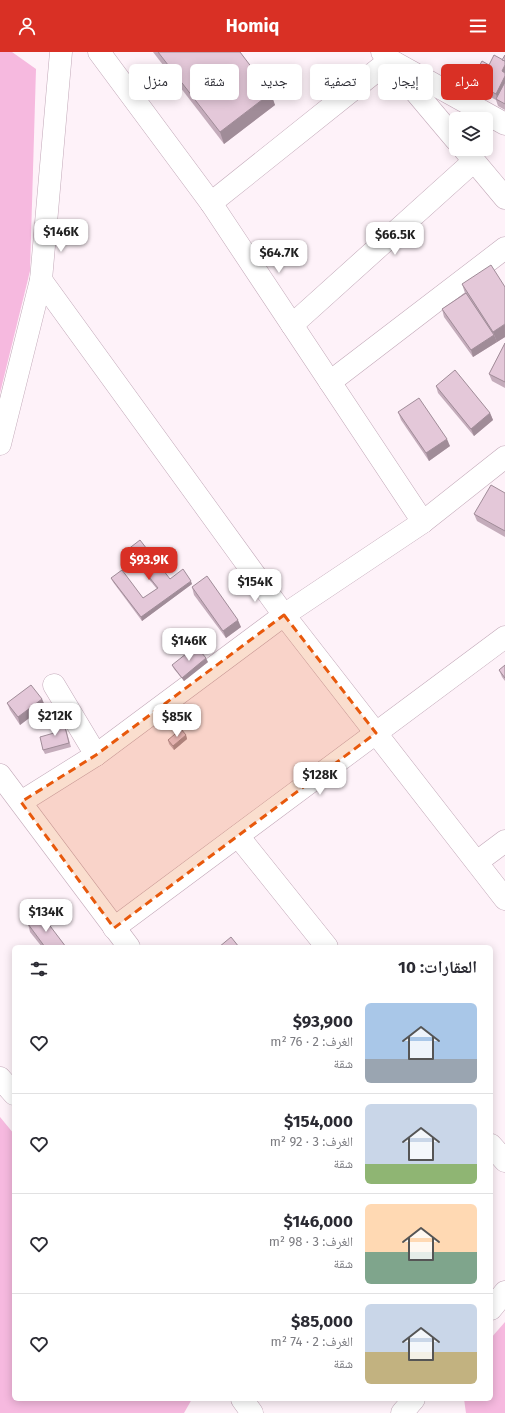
<!DOCTYPE html>
<html lang="ar">
<head>
<meta charset="utf-8">
<style>
	body { margin:0; font-family:"Fira Sans","Noto Naskh Arabic",sans-serif; background:#f2f2f3; color:#2b2b33; direction:rtl; height:100vh; display:flex; flex-direction:column; font-size:15px; white-space:nowrap }
	* { box-sizing:border-box; margin:0 }
	p { font-size:13px; color:#7c7c81 }
	.icon { flex:none; width:22px; height:22px; fill:none; stroke:currentColor; stroke-width:2; stroke-linecap:round; stroke-linejoin:round }
	.map { position:relative; flex:1; overflow:hidden; direction:ltr }
	.side { position:absolute; left:12px; top:893px; width:481px; height:456px; display:flex; flex-direction:column; background:#fff; border-radius:6px; box-shadow:0 2px 10px #0003; direction:rtl }
	.side>* { flex:none }
	.top-card { position:absolute; left:12px; top:12px; width:481px; height:36px; direction:rtl; display:flex; gap:8px }
	.fabs { position:absolute; left:449px; top:60px; display:grid; gap:8px }
	.fabs a { display:grid; place-items:center; width:44px; height:44px; border-radius:6px; background:#fff; box-shadow:0 2px 10px #0003; font-size:20px }
	.price { position:absolute; translate:-50% -34px; padding:0 9px; border-radius:8px; background:#fff; color:#222; font-size:13px; line-height:26px; filter:drop-shadow(0 1px 2px #0008) }
	.price::after { content:''; position:absolute; left:50%; top:24px; width:12px; height:9px; margin-left:-6px; background:inherit; clip-path:polygon(0 0,100% 0,50% 100%) }
	.price.selected { background:#d93025; color:#fff }
	ul { padding:0; list-style:none }
	li { display:flex; align-items:center; gap:12px; height:100px; padding:0 16px }
	li+li { border-top:1px solid #e1e1e2 }
	li span { display:grid; place-items:center; flex:none; width:112px; height:80px; border-radius:6px; color:#555 }
	li>.icon { margin-inline-start:auto }
	span .icon { width:48px; height:48px; fill:#fffc; stroke-width:1 }
	li b { font-size:17px }
	h2 { display:flex; justify-content:space-between; align-items:center; height:48px; padding:0 16px; font-size:17px }
	.pill { padding:0 14px; border-radius:6px; background:#fff; box-shadow:0 2px 10px #0003; font-size:14px; line-height:36px }
	.pill.selected { background:#d93025; color:#fff }
	header { display:flex; justify-content:space-between; align-items:center; height:52px; padding:0 16px; background:#d93025; color:#fff; font-size:18px; font-weight:700 }
	.map>svg:first-child { display:block }
</style>
</head>
<body>
<header><svg class="icon" aria-label="menu" viewBox="0 0 24 24"><path d="M4 6h16M4 12h16M4 18h16"/></svg>Homiq<svg class="icon" aria-label="person" viewBox="0 0 24 24"><circle cx="12" cy="8" r="4"/><path d="M4 21q1-7 8-7t8 7"/></svg></header>
<div class="map">
<svg width="505" height="1361" viewBox="0 0 505 1361">
	<rect width="100%" height="100%" fill="#fef2f9"/>
	<!-- green -->
	<g fill="#f6b9df">
		<polygon points="0,0 12,0 36,17 30,219 0,341"/>
		<polygon points="0,1065 14,1082 14,1347 192,1347 184,1361 0,1361"/>
		<polygon points="505,1270 505,1361 466,1361 464,1347 491,1347 491,1286"/>
	</g>
	<g fill="none" stroke-linecap="round" stroke-linejoin="round">
		<defs>
			<g id="street">
				<polyline points="99,0 211,151 423,470"/>
				<polyline points="211,151 390,8 505,72"/>
				<polyline points="41,228 284,563 505,847"/>
				<polyline points="292,273 474,109"/>
				<polyline points="330,330 505,196"/>
				<polyline points="0,392 41,228 61,0"/>
				<polyline points="54,633 96,703"/>
				<polyline points="0,723 129,895"/>
				<polyline points="21,750 96,703 284,563 423,470 505,405"/>
				<polyline points="238,784 327,895"/>
				<polyline points="477,810 505,789"/>
				<polyline points="114,876 505,585"/>
				<polyline points="0,1026 14,1042"/>
				<polyline points="491,1093 505,1109"/>
				<polyline points="491,1257 505,1240"/>
				<polyline points="242,1347 252,1361"/>
				<polyline points="402,1361 414,1347"/>
			</g>
			<g id="secondary">
				<polyline points="382,0 456,88"/>
				<polyline points="464,97 505,146"/>
			</g>
		</defs>
		<!-- street casing -->
		<use href="#street" stroke="#c2a8b8" stroke-width="23"/>
		<!-- secondary casing -->
		<use href="#secondary" stroke="#c2a8b8" stroke-width="23"/>
		<!-- street -->
		<use href="#street" stroke="#fff" stroke-width="22"/>
		<!-- secondary -->
		<use href="#secondary" stroke="#fff" stroke-width="22"/>
	</g>
	<!-- wall -->
	<g fill="#c4acbb">
		<polygon points="153,0 240,0 275,53 224,92"/>
		<polygon points="505,3 505,58 498,54 496,48 474,36 471,29 489,13 502,8"/>
		<polygon points="462,232 505,285 473,305 444,265 442,257 465,241"/>
		<polygon points="505,291 505,336 492,329 489,322"/>
		<polygon points="436,334 490,361 493,368 474,384 438,341"/>
		<polygon points="398,360 450,394 429,409 401,368"/>
		<polygon points="505,441 505,485 477,469 474,462"/>
		<polygon points="127,498 170,527 192,532 142,569 113,530 111,526 143,546 157,537 128,502"/>
		<polygon points="192,535 241,575 226,586 194,543"/>
		<polygon points="208,610 184,629 174,617 172,613"/>
		<polygon points="505,613 505,629 502,625 499,618"/>
		<polygon points="42,647 45,654 20,673 10,658 7,651"/>
		<polygon points="65,674 71,695 45,702 43,698"/>
		<polygon points="186,683 187,687 174,698 169,692 168,688"/>
		<polygon points="28,872 66,895 42,895 30,880"/>
	</g>
	<!-- shaded-wall -->
	<g fill="#a08c98">
		<polygon points="505,13 505,37 498,49 496,42 502,19"/>
		<polygon points="271,41 275,53 224,92 220,80"/>
		<polygon points="505,272 505,285 497,290 493,280"/>
		<polygon points="494,283 497,290 473,305 471,298"/>
		<polygon points="490,361 493,368 474,384 471,377"/>
		<polygon points="447,387 450,394 429,409 426,401"/>
		<polygon points="191,529 192,532 142,569 141,565"/>
		<polygon points="238,568 241,575 226,586 223,579"/>
		<polygon points="206,606 208,610 184,629 182,626"/>
		<polygon points="42,647 45,654 20,673 18,665"/>
		<polygon points="186,683 187,687 174,698 173,694"/>
	</g>
	<!-- building -->
	<g fill="#e4c8d9" stroke="#a08c98">
		<polygon points="158,0 240,0 271,41 220,80"/>
		<polygon points="494,3 505,9 505,13 502,19 505,21 505,24 496,42 471,29 482,9 489,13"/>
		<polygon points="505,3 505,9 502,8"/>
		<polygon points="505,30 505,52 496,47"/>
		<polygon points="491,213 505,235 505,272 493,280 462,232"/>
		<polygon points="466,241 494,283 471,298 442,257"/>
		<polygon points="505,291 505,330 489,322"/>
		<polygon points="455,318 490,361 471,377 436,334"/>
		<polygon points="419,346 447,387 426,401 398,360"/>
		<polygon points="491,433 505,441 505,479 474,462"/>
		<polygon points="140,488 170,527 183,517 191,529 141,565 111,526 122,518 143,546 158,536 127,498"/>
		<polygon points="207,524 238,568 223,579 192,535"/>
		<polygon points="196,594 206,606 182,626 172,613"/>
		<polygon points="505,613 505,626 499,618"/>
		<polygon points="31,633 42,647 18,665 7,651"/>
		<polygon points="64,671 69,691 43,698 40,685 54,681 52,673"/>
		<polygon points="181,677 186,683 173,694 168,688"/>
		<polygon points="41,862 66,895 45,895 28,872"/>
		<polygon points="231,885 239,895 219,895"/>
	</g>
	<!-- marked area -->
	<path fill="#e8590c" fill-opacity="0.2" stroke="#e8590c" stroke-width="3" stroke-dasharray="8 5" stroke-linejoin="round" d="M284,563L376,681L114,876L21,750L96,703Z"/>
</svg>
<div class="fabs">
<a><svg class="icon" aria-label="layers" viewBox="0 0 24 24"><path d="M12 4l9 5-9 5-9-5zM3 14l9 5 9-5"/></svg></a>
</div>
<b class="price" style="left:61px;top:201px">$146K</b>
<b class="price" style="left:395px;top:204px">$66.5K</b>
<b class="price" style="left:279px;top:222px">$64.7K</b>
<b class="price selected" style="left:149px;top:529px">$93.9K</b>
<b class="price" style="left:255px;top:551px">$154K</b>
<b class="price" style="left:189px;top:610px">$146K</b>
<b class="price" style="left:55px;top:685px">$212K</b>
<b class="price" style="left:177px;top:686px">$85K</b>
<b class="price" style="left:320px;top:744px">$128K</b>
<b class="price" style="left:46px;top:881px">$134K</b>
<div class="top-card">
<a class="pill selected">شراء</a>
<a class="pill">إيجار</a>
<a class="pill">تصفية</a>
<a class="pill">جديد</a>
<a class="pill">شقة</a>
<a class="pill">منزل</a>
</div>
<section class="side">
<h2>العقارات: 10<svg class="icon" aria-label="filters" viewBox="0 0 24 24"><path d="M4 7h16M4 17h16"/><circle cx="9" cy="7" r="2"/><circle cx="15" cy="17" r="2"/></svg></h2>
<ul>
<li><span style="background:linear-gradient(#a9c7e8 70%,#9aa5b1 0)"><svg class="icon" aria-label="home" viewBox="0 0 24 24"><path d="M3 11l9-7 9 7M6 9v11h12V9"/></svg></span><div><b>$93,900</b><p>الغرف: 2 · 76 m²</p><p>شقة</p></div><svg class="icon" aria-label="heart" viewBox="0 0 24 24"><path d="M12 20l-8-8c-3-5 5-10 8-4 3-6 11-1 8 4z"/></svg></li>
<li><span style="background:linear-gradient(#c9d6e8 75%,#8fb573 0)"><svg class="icon" aria-label="home" viewBox="0 0 24 24"><path d="M3 11l9-7 9 7M6 9v11h12V9"/></svg></span><div><b>$154,000</b><p>الغرف: 3 · 92 m²</p><p>شقة</p></div><svg class="icon" aria-label="heart" viewBox="0 0 24 24"><path d="M12 20l-8-8c-3-5 5-10 8-4 3-6 11-1 8 4z"/></svg></li>
<li><span style="background:linear-gradient(#ffd9b3 60%,#7fa58c 0)"><svg class="icon" aria-label="home" viewBox="0 0 24 24"><path d="M3 11l9-7 9 7M6 9v11h12V9"/></svg></span><div><b>$146,000</b><p>الغرف: 3 · 98 m²</p><p>شقة</p></div><svg class="icon" aria-label="heart" viewBox="0 0 24 24"><path d="M12 20l-8-8c-3-5 5-10 8-4 3-6 11-1 8 4z"/></svg></li>
<li><span style="background:linear-gradient(#c9d6e8 60%,#c2b280 0)"><svg class="icon" aria-label="home" viewBox="0 0 24 24"><path d="M3 11l9-7 9 7M6 9v11h12V9"/></svg></span><div><b>$85,000</b><p>الغرف: 2 · 74 m²</p><p>شقة</p></div><svg class="icon" aria-label="heart" viewBox="0 0 24 24"><path d="M12 20l-8-8c-3-5 5-10 8-4 3-6 11-1 8 4z"/></svg></li>
</ul>
</section>
</div>
</body>
</html>
